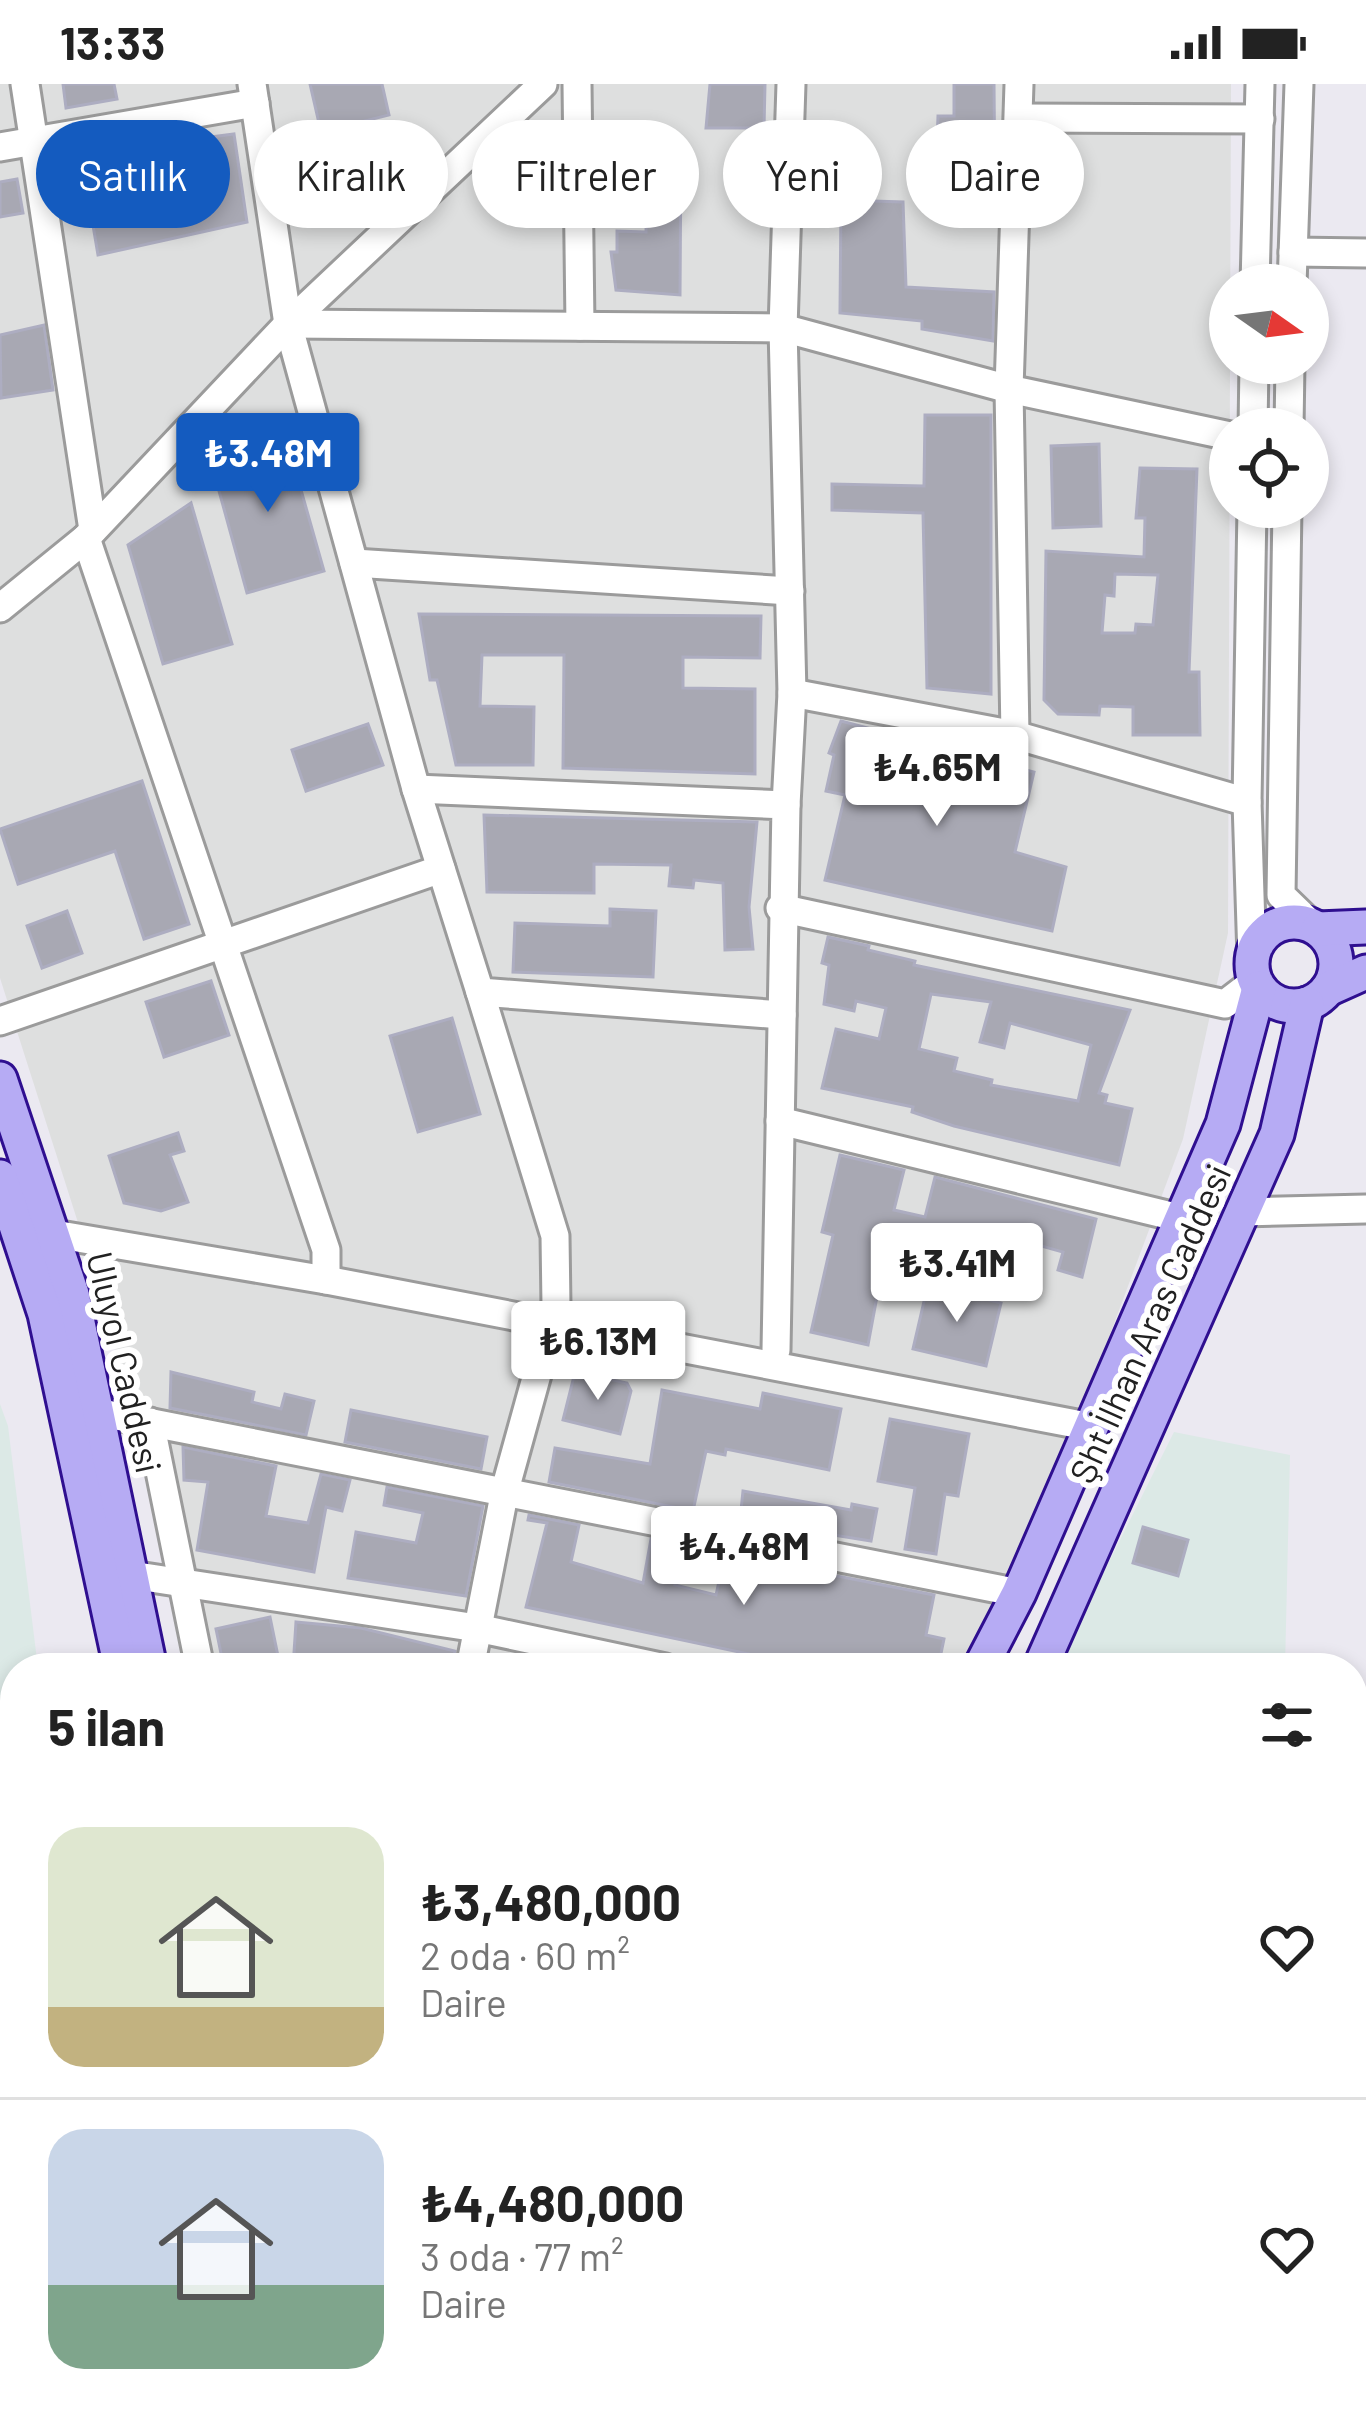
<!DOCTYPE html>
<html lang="tr">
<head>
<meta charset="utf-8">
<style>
	body { margin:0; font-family:Barlow,sans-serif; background:#f6f6f6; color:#222; height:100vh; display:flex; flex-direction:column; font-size:45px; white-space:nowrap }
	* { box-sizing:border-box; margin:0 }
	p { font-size:39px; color:#767676 }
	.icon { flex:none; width:66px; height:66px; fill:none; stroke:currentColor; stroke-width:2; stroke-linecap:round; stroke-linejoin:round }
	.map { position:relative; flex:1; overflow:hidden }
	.side { position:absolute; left:0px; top:1569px; width:1368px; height:771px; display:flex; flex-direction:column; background:#fff; border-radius:48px 48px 0 0; box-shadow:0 6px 18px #0003 }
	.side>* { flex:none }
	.hud { position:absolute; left:36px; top:36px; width:1296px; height:108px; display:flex; gap:24px }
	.needle { width:78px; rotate:104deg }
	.tools { position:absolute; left:1209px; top:180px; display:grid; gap:24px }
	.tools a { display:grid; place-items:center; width:120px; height:120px; border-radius:50%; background:#fff; box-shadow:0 6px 18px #0003; font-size:60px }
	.price { position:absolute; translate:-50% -102px; padding:0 27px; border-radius:12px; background:#fff; color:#222; font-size:39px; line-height:78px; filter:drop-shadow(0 3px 6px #0008) }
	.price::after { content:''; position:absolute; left:50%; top:72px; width:36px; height:27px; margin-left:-18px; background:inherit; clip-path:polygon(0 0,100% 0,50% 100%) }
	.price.current { background:#145bbf; color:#fff }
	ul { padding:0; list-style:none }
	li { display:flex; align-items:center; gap:36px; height:300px; padding:0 48px }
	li+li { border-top:3px solid #e0e0e0 }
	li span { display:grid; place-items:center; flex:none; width:336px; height:240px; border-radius:36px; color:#555 }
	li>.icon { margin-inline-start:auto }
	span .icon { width:144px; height:144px; fill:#fffc; stroke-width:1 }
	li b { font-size:51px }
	h2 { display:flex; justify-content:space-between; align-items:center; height:144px; padding:0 48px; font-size:51px }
	.pill { padding:0 42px; border-radius:54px; background:#fff; box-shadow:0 6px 18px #0003; font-size:42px; line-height:108px }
	.pill.current { background:#145bbf; color:#fff }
	.status { display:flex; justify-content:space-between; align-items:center; height:84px; padding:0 60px; background:#fff; direction:ltr }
	.status svg { height:33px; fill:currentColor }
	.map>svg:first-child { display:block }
</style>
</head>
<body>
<div class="status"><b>13:33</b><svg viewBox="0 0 49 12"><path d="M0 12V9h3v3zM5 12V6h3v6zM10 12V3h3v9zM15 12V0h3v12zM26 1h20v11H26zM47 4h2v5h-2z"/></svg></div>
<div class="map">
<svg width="1366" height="2338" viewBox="0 0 1366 2338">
	<rect width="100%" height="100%" fill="#ebe9f1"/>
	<!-- residential -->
	<polygon fill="#dedfdf" points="0,0 1231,0 1228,849 1183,1055 1069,1360 964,1584 197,1584 103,1217 0,894"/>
	<!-- industrial -->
	<g fill="#dce9e6">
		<polygon points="0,1320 8,1342 38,1584 15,1584 15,2131 0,2132"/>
		<polygon points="1174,1348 1290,1371 1285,1584 1056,1584"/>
		<polygon points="15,2187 15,2325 234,2325 235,2338 0,2338 0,2188"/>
		<polygon points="342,2325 1265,2325 1265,2338 341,2338"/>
	</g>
	<!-- building -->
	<g fill="#a8a8b3" stroke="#adadc1" stroke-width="3" fill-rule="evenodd">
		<polygon points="63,0 114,0 117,15 66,24"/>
		<polygon points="310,0 382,0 389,31 321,48"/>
		<polygon points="710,0 765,0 764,44 706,44"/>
		<polygon points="954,0 994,0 995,114 939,115 935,109 938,32 954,32"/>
		<polygon points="234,50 247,138 98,171 81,70"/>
		<polygon points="615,67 681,67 680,211 616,206 611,168 617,168 617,147 646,148 647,104 615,104"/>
		<polygon points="17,95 23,129 0,133 0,98"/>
		<polygon points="841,116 903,118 906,203 994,208 993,257 922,245 922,237 840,229"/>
		<polygon points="44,241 53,306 1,314 0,251"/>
		<polygon points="925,331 991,331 991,610 927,604 923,429 832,426 832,400 924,402"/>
		<polygon points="284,346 324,487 247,509 213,385 249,375 245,357"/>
		<polygon points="1099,360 1101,442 1053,444 1051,362"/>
		<path d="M1140,384L1197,385L1189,588H1199L1200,651H1133V623L1100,622L1099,631L1058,630L1044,616L1046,467L1144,473L1145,434H1136ZM1115,490L1158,491L1153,541L1136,540L1135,549H1102L1105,511L1114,512Z"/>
		<polygon points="191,419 232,560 163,580 128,461"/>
		<polygon points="419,530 761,532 760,574 683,573 683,604 755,605 755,690 563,684 564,571 482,571 480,622 534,623 533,681 456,681 437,596 430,596"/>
		<polygon points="841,637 1034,688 1015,768 1066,783 1052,847 825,796 845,711 826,707 834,671 829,669"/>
		<polygon points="368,640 383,681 306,707 292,666"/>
		<polygon points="142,697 189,840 144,855 115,767 18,800 0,745"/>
		<polygon points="484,731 757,738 749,823 753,865 725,866 723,799 694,796 693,804 669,802 671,781 594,780 594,809 487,808"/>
		<polygon points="610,825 656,827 653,893 513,888 515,839 610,842"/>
		<polygon points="67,827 82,869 42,884 27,842"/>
		<path d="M828,853L869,862L868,866L915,877L914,881L1130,926L1099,1009L1107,1011L1105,1019L1132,1025L1119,1081L954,1042L912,1028L913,1023L822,1004L836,945L879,955L886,924L856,917L854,927L824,920L829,881L822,879ZM931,910L991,918L980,958L1004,964L1010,939L1091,961L1078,1017L991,1001L992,996L954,987L957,974L919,965Z"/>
		<polygon points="211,897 229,951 164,973 146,918"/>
		<polygon points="452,934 480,1030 418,1048 390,952"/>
		<polygon points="178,1049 184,1067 170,1071 188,1118 161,1127 124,1119 109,1072"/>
		<polygon points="840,1071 904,1086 894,1126 925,1133 935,1093 1096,1135 1082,1193 1058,1186 1063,1168 1020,1156 1012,1187 985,1180 987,1173 889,1148 868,1261 811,1248 833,1151 822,1148"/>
		<polygon points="928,1200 1001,1219 986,1282 913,1265"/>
		<polygon points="171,1288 254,1308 252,1318 281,1325 285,1310 314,1317 306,1351 170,1324"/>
		<polygon points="575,1288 627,1299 631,1307 620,1350 563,1336"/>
		<polygon points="662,1306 760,1325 763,1309 841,1325 829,1386 726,1365 725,1371 706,1367 693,1427 549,1398 555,1364 650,1380"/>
		<polygon points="351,1326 487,1353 481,1385 345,1358"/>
		<polygon points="890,1335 969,1350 958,1412 945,1410 936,1470 905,1465 915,1404 878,1397"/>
		<polygon points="183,1363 276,1382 266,1432 308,1439 321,1390 350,1396 342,1427 326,1423 314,1488 197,1466 208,1398 184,1396"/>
		<polygon points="387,1403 483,1422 466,1512 348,1494 356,1448 416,1459 423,1429 384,1421"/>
		<polygon points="743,1407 851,1426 852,1420 877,1425 871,1457 740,1436"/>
		<polygon points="529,1431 579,1441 571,1478 643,1499 651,1455 683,1461 675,1501 716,1511 725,1470 934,1511 926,1551 944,1555 938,1584 815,1584 526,1523 547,1439 528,1436"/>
		<polygon points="1143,1443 1188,1456 1178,1492 1133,1479"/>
		<polygon points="270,1533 279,1577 224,1584 216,1545"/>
		<polygon points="296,1538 361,1544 455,1567 452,1584 293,1584"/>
	</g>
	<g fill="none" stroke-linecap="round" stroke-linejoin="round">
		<defs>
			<g id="minor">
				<polyline points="25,0 93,446"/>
				<polyline points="252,0 288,240 416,705 480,908 782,931"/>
				<polyline points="577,0 580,242"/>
				<polyline points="1019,34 1260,35"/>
				<polyline points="0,63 255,19"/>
				<polyline points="1293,168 1366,169"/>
				<polyline points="1255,201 1260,0"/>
				<polyline points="1292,201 1299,0"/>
				<polyline points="288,240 783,244 1009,305 1230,352"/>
				<polyline points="1253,345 1254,279"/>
				<polyline points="1289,345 1290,279"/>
				<polyline points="1252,423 1247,718 1252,874"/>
				<polyline points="1287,423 1281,811 1313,842"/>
				<polyline points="86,454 326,1166 326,1196"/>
				<polyline points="354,479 790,507"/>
				<polyline points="0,524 86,454 288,240 543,0"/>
				<polyline points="792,609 1015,651 1247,718"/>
				<polyline points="1015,651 1009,305 1019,0"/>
				<polyline points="416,705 786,721 776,1266"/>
				<polyline points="786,721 792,609 783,244 791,0"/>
				<polyline points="780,824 1225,920 1255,897"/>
				<polyline points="0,937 441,785"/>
				<polyline points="780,1037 1184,1135"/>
				<polyline points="1242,1128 1366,1125"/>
				<polyline points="54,1150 326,1196 1092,1343"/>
				<polyline points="81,1325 1019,1509"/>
				<polyline points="150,1338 200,1584"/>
				<polyline points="131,1491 477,1544 665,1584"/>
				<polyline points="470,1584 505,1406 556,1222 555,1152 480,908"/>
				<polyline points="0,2168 15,2167"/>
			</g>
			<g id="major">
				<circle cx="1294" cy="880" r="42"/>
				<polyline points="1318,845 1366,843"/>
				<polyline points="1328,905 1366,888"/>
				<polyline points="0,995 72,1210 150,1584"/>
				<polyline points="0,1093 45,1230 121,1584"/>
				<polyline points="980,1584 1019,1509 1223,1040 1259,904"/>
				<polyline points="1040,1584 1277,1050 1307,920"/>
				<polyline points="271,2338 271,2325"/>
				<polyline points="305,2338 305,2325"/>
			</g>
		</defs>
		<!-- minor casing -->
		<use href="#minor" stroke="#9b9b9b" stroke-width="33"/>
		<!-- major casing -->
		<use href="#major" stroke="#2f0f90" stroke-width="39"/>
		<!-- minor -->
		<use href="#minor" stroke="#fff" stroke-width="27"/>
		<!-- major -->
		<use href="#major" stroke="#b6abf4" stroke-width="33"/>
	</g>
	<g text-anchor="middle" stroke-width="12" stroke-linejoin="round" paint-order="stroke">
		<!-- street labels -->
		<g font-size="36" fill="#212121" stroke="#fff">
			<text transform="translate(1150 1240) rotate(-66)" y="13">Şht İlhan Aras Caddesi</text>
			<text transform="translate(124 1278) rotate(77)" y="13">Uluyol Caddesi</text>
		</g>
	</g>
</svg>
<div class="tools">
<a><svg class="needle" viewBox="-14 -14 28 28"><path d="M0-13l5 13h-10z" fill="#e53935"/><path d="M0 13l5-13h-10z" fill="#767676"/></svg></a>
<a><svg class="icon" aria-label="locate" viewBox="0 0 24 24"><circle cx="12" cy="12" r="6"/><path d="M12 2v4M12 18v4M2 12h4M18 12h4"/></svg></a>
</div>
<b class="price current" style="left:268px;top:431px">₺3.48M</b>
<b class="price" style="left:937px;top:745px">₺4.65M</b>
<b class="price" style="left:957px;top:1241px">₺3.41M</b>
<b class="price" style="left:598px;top:1319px">₺6.13M</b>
<b class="price" style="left:744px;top:1524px">₺4.48M</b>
<div class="hud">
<a class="pill current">Satılık</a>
<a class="pill">Kiralık</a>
<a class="pill">Filtreler</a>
<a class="pill">Yeni</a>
<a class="pill">Daire</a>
</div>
<section class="side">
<h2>5 ilan<svg class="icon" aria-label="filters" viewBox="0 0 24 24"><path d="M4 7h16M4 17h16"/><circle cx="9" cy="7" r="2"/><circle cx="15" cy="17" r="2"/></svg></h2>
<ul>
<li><span style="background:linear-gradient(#dfe7d0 75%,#c2b280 0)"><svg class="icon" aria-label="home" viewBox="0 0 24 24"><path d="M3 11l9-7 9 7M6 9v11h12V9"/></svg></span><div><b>₺3,480,000</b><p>2 oda · 60 m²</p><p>Daire</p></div><svg class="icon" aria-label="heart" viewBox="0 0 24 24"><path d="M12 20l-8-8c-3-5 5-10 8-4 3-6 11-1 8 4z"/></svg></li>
<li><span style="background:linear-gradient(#c9d6e8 65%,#7fa58c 0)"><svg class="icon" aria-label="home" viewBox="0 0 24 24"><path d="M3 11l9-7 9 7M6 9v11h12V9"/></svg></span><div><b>₺4,480,000</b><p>3 oda · 77 m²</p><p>Daire</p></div><svg class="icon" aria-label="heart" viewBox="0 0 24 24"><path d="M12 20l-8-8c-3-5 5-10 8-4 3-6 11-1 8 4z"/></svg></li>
</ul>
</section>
</div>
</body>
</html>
